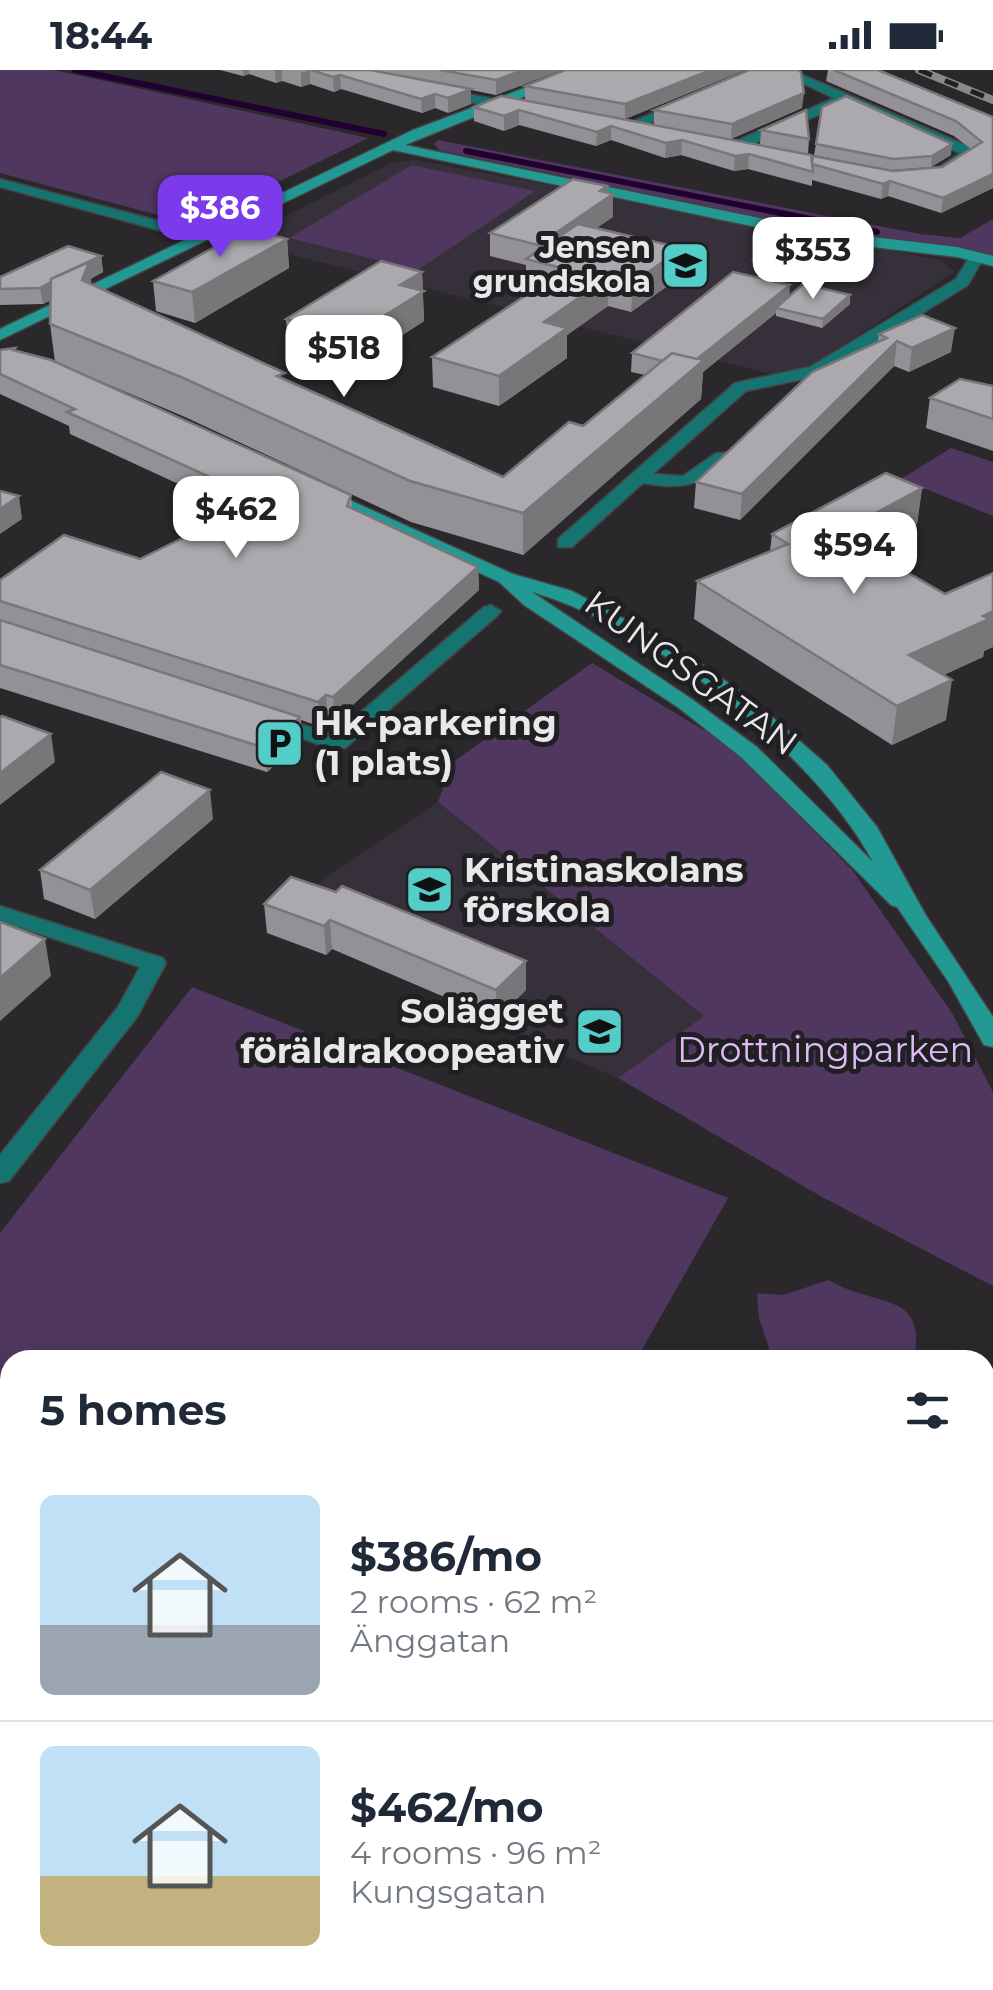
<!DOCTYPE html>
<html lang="en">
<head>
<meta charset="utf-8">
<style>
	body { margin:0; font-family:Montserrat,sans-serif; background:#f2f2f3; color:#1f2937; height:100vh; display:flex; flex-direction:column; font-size:38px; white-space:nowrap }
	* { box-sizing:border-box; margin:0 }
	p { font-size:32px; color:#747a83 }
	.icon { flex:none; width:55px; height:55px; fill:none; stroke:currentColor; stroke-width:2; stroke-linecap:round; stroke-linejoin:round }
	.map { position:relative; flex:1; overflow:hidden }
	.sheet { position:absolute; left:0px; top:1280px; width:995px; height:640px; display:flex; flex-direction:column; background:#fff; border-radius:30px 30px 0 0; box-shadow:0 10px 40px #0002 }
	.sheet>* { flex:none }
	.price { position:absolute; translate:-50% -85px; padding:0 22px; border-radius:20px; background:#fff; color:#222; font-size:32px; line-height:65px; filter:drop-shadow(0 2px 5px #0008) }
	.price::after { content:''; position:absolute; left:50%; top:60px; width:30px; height:22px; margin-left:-15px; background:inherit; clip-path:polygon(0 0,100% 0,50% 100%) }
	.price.current { background:#7c3aed; color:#fff }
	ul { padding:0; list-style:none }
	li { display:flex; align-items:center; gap:30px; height:250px; padding:0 40px }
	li+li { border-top:2px solid #e0e1e3 }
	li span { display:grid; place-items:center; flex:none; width:280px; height:200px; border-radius:15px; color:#555 }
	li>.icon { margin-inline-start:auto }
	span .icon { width:120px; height:120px; fill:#fffc; stroke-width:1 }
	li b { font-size:42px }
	h2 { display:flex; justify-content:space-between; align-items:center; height:120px; padding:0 40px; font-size:42px }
	.status { display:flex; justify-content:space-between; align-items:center; height:70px; padding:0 50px; background:#fff; direction:ltr }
	.status svg { height:28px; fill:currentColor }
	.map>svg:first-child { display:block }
</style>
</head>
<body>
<div class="status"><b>18:44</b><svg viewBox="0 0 49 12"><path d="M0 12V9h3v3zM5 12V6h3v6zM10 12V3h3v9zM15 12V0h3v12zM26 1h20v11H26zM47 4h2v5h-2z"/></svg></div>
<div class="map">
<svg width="993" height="1920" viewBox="0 0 993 1920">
	<rect width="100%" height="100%" fill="#2a282b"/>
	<!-- built -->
	<g fill="#353039">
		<polygon points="417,90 941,190 954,202 805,301 783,307 236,171 394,92"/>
		<polygon points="438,732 704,946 618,1008 512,964 517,958 496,949 525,919 294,836 330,804"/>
		<polygon points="0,1693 10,1694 10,1910 985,1910 985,1845 993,1846 993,1920 0,1920"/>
	</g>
	<!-- green -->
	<g fill="#50375f">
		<polygon points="0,0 54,0 368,68 192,154 0,103"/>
		<polygon points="438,70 920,164 960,168 993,149 993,186 772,150 439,80 434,74"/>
		<polygon points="412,95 535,121 418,200 289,168"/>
		<polygon points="776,170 824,181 797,202 749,191"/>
		<polygon points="951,378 993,392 993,446 901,409"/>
		<polygon points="592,593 730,676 853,801 952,943 993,1022 993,1216 824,1128 618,1008 704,946 438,732 453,692"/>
		<polygon points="192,917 728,1128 636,1290 10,1290 10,1306 0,1303 0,1163"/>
		<path d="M829,1210C874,1238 930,1220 913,1290H773L759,1248L757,1223L783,1225Z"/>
	</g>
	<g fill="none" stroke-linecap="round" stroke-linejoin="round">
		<!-- stream -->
		<g stroke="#210031" stroke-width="6">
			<polyline points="75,0 384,64"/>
			<polyline points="466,81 877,162"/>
		</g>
		<defs>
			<g id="street">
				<polygon points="774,0 791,0 970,77 976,85 951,102 941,102 941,96 960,83 845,33 737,81 727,81 727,75 834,28"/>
				<polygon points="441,19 520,34 527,38 520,42 436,26 434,23"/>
				<polygon points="683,30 688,31 688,37 630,61 618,58"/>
				<polygon points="0,109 204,163 207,166 199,171 0,117"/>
				<path d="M971,184L984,187L968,215L822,305L746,321L653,404L683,406L716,383H728V391C701,416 680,420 643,413L572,477H558V469L735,313L810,297L956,209Z"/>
				<polygon points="491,535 501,541 498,545 345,678 329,678 262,654 258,650 269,644 334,665 484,537"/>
				<polygon points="0,836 163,888 166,893 137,947 9,1111 0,1113 0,1085 118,937 140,897 0,851"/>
				<polygon points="0,1647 10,1648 10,1678 0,1677"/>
				<polygon points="985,1778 993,1780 993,1812 985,1810"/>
			</g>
			<g id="secondary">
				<polygon points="572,0 590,0 405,75 822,161 957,177 993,186 993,196 957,187 822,171 393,80 0,270 0,259 413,60"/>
				<path d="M323,418L513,504L572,521L677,577L754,631L827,695L877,757L925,844L993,947V977L984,975L948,911L897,837L891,835L741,687L679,638L524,535L499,512L317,427L314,423ZM532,522C650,556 815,683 873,792L757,677L693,630Z"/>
			</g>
		</defs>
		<!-- street casing -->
		<use href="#street" stroke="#454346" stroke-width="3"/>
		<!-- secondary casing -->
		<use href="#secondary" stroke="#454346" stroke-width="3"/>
		<!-- street -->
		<use href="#street" fill="#157370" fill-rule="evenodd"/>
		<!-- secondary -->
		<use href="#secondary" fill="#239994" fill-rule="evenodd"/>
		<defs>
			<polyline id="rail" points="919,0 993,30"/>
		</defs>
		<!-- rail casing -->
		<use href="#rail" stroke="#8a888b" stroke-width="8"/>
		<!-- rail -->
		<use href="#rail" stroke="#201f21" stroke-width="5" stroke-dasharray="14" stroke-linecap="butt"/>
	</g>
	<!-- wall -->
	<g fill="#939195">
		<polygon points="220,0 561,0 496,25 471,20 471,34 448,43 435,38 422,43 341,19 334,22 310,14 301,17 282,11 276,13 249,4 243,6"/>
		<polygon points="745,0 625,49 525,30 525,16"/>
		<polygon points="828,0 878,0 993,47 993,118 941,143 888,126 881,129 812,110 812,116 748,99 734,101 681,85 665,88 611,70 596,76 519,55 504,61 474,51 474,37 501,26 812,93 893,101 942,97 971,79 954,66 826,11"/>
		<polygon points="802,38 731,69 654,55 654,40"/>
		<polygon points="761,60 809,69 808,84 760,75"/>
		<polygon points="816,74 951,85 931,97 891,100 814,85"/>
		<polygon points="607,116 607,123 613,147 596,158 680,207 631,242 608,236 567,265 567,288 499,336 433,317 432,287 534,220 526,218 526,195 490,186 490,163"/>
		<polygon points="287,169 289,198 195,253 156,241 153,211"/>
		<polygon points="101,186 103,202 91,208 91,214 285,310 503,407 583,356 645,305 631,302 632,283 789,227 850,234 822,258 776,246 776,243 703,302 701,329 523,485 411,452 185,347 62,295 351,425 352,438 478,497 479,520 335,651 328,649 319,656 301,650 302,671 267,702 0,618 0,510 140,489 237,441 70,364 69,356 0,324 0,280 15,278 15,281 55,292 50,254 51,230 43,234 0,235 0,207"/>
		<polygon points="422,202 424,251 352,298 288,279 286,249"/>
		<polygon points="879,264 951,282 909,302 894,296 740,450 694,438 696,412 878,272"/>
		<polygon points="993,316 993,381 926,358 930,328"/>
		<polygon points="922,418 917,454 870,481 945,524 993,503 993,577 984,581 983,587 943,605 946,650 892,675 694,549 697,511 770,481 772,464"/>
		<polygon points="213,749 95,849 44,829 40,800"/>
		<polygon points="336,822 526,891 526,920 496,949 332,879 326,885 267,863 264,834"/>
	</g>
	<!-- shaded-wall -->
	<g fill="#787679">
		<polygon points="243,0 249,0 249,4 243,6"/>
		<polygon points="275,0 282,0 282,11 276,13"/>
		<polygon points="310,0 310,14 301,17 301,3"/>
		<polygon points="523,0 561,0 496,25 496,10"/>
		<polygon points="711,0 745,0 625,49 625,34"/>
		<polygon points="340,5 341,19 334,22 333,7"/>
		<polygon points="471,19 471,34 448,43 448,28"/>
		<polygon points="804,23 802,38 731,69 732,54"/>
		<polygon points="435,24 435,38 422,43 421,29"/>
		<polygon points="519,40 519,55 504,61 504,46"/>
		<polygon points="611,56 611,70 596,76 597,62"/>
		<polygon points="682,70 681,85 665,88 666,73"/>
		<polygon points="952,74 951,85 931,97 932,86"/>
		<polygon points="749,84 748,99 734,101 735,86"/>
		<polygon points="993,104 993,118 941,143 943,128"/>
		<polygon points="890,111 888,126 881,129 883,114"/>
		<polygon points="607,116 607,129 613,124 613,147 544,194 538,192 538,175"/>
		<polygon points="287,169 289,198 195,253 192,222"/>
		<polygon points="682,178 680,207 631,242 633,213"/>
		<polygon points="101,186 103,202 91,209 93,229 82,213 43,234 40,218"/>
		<polygon points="422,202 424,251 352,298 350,267 400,215"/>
		<polygon points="609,207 608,236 567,265 567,288 499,336 499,306 544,252"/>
		<polygon points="790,215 789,233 776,238 776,243 703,302 701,329 523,485 523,443 687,297"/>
		<polygon points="850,225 850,234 822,258 823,249"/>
		<polygon points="955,258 951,282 909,302 912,278"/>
		<polygon points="897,271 894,296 740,450 742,424"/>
		<polygon points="922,418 917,454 835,501 839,463"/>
		<polygon points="19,426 22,449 0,464 0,439"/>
		<polygon points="478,497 479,520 335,651 333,627"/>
		<polygon points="993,541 993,577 984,581 983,587 903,624 909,585"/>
		<polygon points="952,610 946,650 892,675 897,636"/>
		<polygon points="326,625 328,649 319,656 318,632"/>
		<polygon points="300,647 302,671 267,702 265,678"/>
		<polygon points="51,664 55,692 0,735 0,703"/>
		<polygon points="210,720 213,749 95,849 90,820"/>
		<polygon points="330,850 332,879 326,885 324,856"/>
		<polygon points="45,869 51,906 0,951 0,908"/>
		<polygon points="526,891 526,920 496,949 496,920"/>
	</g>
	<!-- building -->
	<g fill="#aba9ad" stroke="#787679" stroke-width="2.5">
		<polygon points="311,0 370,0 471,19 448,28 435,24 421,29 340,5 333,7"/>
		<polygon points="440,0 523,0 496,10"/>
		<polygon points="565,0 711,0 625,34 525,16"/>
		<polygon points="749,0 797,0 801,2 804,23 732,54 654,40"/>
		<polygon points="834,0 878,0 993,47 993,104 943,128 890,111 883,114 812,94 813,102 749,84 735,86 682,70 666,73 611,56 597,62 519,40 504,46 474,37 501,26 811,85 812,93 813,86 893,101 942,97 982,72 956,51"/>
		<polygon points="846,26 952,74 932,86 893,89 816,74 822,37"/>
		<polygon points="806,40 809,69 761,60"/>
		<polygon points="573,109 607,116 600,121 613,124 538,175 490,163"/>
		<polygon points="578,154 682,178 633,213 609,207 544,252 567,258 499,306 432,287 566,199 526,189"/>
		<polygon points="249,158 287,169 192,222 153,211"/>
		<polygon points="68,176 101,186 51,209 51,212 40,218 0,219 0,207"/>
		<polygon points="381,191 422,202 400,215 424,221 350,267 286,249"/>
		<polygon points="89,192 82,210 285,303 277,306 503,407 569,352 583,356 672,283 704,290 523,443 410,411 181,307 50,254 51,209"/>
		<polygon points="733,202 790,215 697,289 672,283 662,291 632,283"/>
		<polygon points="803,214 850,225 823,249 776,238"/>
		<polygon points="922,245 955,258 912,278 897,271 742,424 696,412 812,302 887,268 879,264"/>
		<polygon points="15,278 13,280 51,290 351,425 347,436 478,497 333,627 326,625 318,632 0,531 0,510 64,465 140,489 260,430 67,342 75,339 0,304 0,280"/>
		<polygon points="960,309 993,316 993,349 930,328"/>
		<polygon points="886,403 922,418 839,463 945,524 993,503 993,541 983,546 989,549 909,585 952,610 897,636 697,511 788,474 772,464"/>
		<polygon points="0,421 19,426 0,439"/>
		<polygon points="0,550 300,647 265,678 0,595"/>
		<polygon points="2,646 51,664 0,703 0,648"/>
		<polygon points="161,702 210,720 90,820 40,800"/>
		<polygon points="291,807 336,822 342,816 526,891 496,920 330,850 324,856 264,834"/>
		<polygon points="0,852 45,869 0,908"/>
		<polygon points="6,1804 10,1805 10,1910 581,1910 580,1920 0,1920 0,1823"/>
		<polygon points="682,1910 841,1910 841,1920 681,1920"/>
	</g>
	<!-- icons -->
	<defs>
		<symbol id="school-square" viewBox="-11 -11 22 22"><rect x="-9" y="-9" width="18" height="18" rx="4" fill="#54cdc8" stroke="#201f21"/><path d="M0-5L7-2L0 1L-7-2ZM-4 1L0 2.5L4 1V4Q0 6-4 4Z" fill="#111"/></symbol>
		<symbol id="parking-square" viewBox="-11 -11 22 22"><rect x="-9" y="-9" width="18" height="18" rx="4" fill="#54cdc8" stroke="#201f21"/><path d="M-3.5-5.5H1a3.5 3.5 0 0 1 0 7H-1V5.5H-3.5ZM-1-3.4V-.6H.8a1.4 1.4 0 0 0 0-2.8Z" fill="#111"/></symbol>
	</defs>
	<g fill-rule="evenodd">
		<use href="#school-square" x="658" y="168" width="55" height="55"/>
		<use href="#parking-square" x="252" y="646" width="55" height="55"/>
		<use href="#school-square" x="402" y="792" width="55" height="55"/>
		<use href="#school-square" x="572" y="934" width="55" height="55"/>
	</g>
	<g text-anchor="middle" stroke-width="10" stroke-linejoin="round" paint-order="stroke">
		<!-- far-poi labels -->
		<g font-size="30" font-weight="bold" fill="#e8e7e9" stroke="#201f21" text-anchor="end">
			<text x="651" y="188">Jensen<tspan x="651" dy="34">grundskola</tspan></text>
		</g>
		<!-- street labels -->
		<g font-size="35" fill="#e8e7e9" stroke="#201f21">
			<text transform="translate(691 603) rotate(36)" y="12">KUNGSGATAN</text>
		</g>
		<!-- poi labels -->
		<g font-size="35" font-weight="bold" fill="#e8e7e9" stroke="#201f21" text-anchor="start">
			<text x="314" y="665">Hk-parkering<tspan x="314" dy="40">(1 plats)</tspan></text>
			<text x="464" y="812">Kristinaskolans<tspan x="464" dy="40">förskola</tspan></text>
			<text x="564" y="953" text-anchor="end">Solägget<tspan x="564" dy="40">föräldrakoopeativ</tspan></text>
		</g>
		<!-- park labels -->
		<g font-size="35" fill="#dfbaf6" stroke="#201f21">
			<text x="825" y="992">Drottningparken</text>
		</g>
	</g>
</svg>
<b class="price current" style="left:220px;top:190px">$386</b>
<b class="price" style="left:813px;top:232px">$353</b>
<b class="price" style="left:344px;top:330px">$518</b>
<b class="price" style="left:236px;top:491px">$462</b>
<b class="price" style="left:854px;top:527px">$594</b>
<section class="sheet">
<h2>5 homes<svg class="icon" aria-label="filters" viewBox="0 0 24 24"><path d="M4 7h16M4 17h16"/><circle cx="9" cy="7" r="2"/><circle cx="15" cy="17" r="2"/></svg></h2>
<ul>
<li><span style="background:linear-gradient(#bfe0f5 65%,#9aa5b1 0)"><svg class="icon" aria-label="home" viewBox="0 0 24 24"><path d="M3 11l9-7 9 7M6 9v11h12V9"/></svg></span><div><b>$386/mo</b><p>2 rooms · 62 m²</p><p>Änggatan</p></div></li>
<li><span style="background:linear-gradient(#bfe0f5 65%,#c2b280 0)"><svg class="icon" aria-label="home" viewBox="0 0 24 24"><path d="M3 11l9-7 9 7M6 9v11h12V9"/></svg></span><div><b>$462/mo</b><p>4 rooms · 96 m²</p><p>Kungsgatan</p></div></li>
</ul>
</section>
</div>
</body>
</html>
